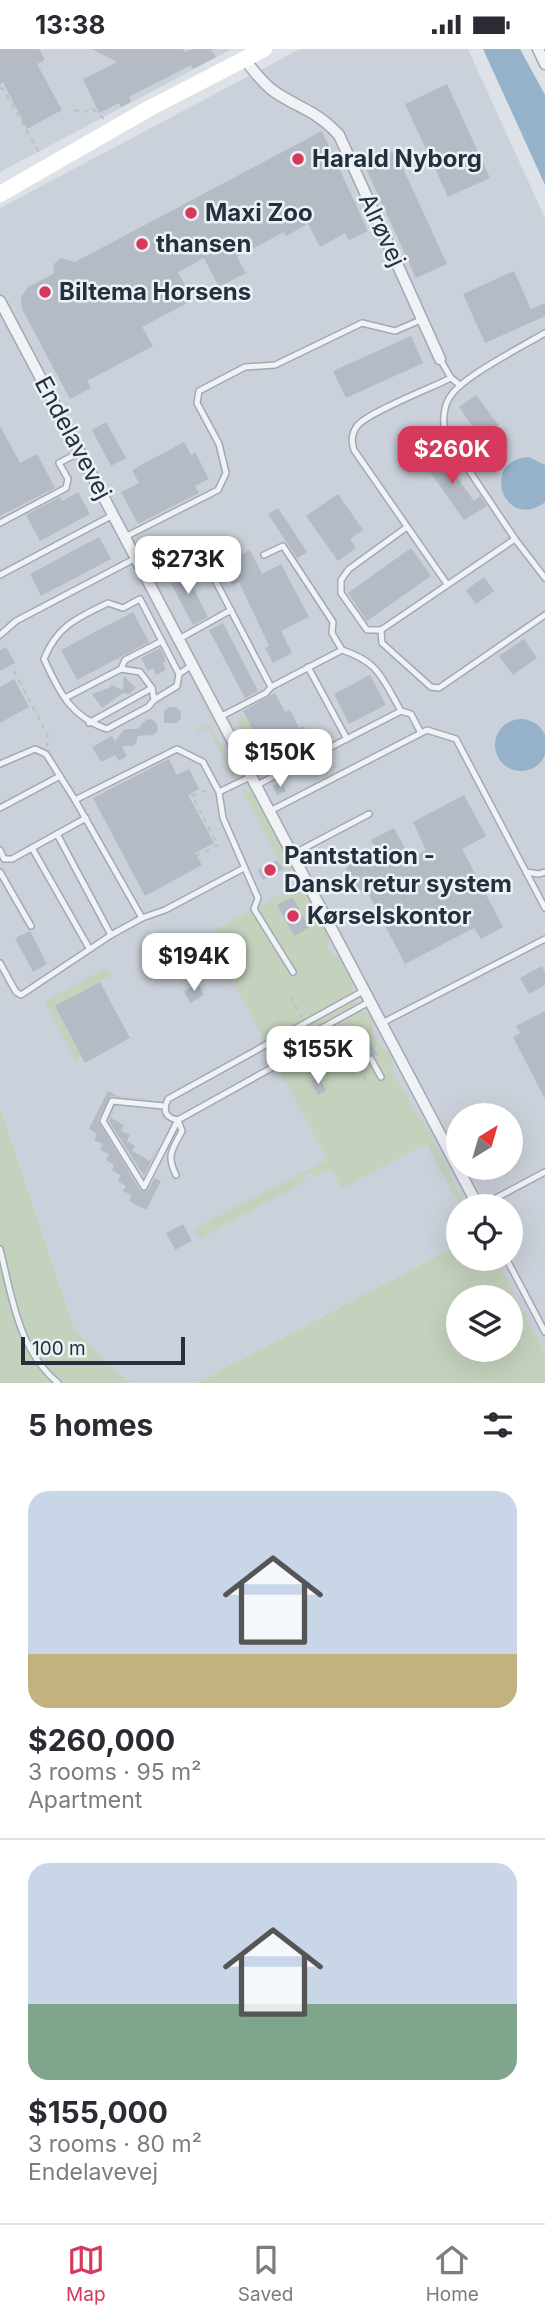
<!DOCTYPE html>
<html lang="en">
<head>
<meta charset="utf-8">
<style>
	body { margin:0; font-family:Inter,sans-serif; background:#f2f2f3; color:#2b2b33; height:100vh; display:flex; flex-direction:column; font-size:26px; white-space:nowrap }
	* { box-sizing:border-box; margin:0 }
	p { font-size:23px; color:#7c7c81 }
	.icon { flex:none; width:38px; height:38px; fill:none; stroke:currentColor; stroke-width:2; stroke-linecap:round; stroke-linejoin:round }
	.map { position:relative; height:1334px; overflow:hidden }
	.details { display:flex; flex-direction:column; background:#fff; flex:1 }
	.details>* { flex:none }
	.needle { width:46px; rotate:37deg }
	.buttons { position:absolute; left:446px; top:1054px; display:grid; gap:14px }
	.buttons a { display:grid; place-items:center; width:77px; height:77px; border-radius:50%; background:#fff; box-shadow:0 7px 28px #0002; font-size:35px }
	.scale { position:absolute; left:21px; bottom:18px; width:164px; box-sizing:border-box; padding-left:7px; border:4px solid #25303f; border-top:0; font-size:19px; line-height:24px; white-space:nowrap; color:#25303f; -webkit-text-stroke:5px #ecf1f5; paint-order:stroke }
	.price { position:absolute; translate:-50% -60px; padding:0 16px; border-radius:14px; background:#fff; color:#222; font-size:23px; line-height:46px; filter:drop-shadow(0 2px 4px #0008) }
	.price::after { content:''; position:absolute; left:50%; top:42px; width:21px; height:16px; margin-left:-10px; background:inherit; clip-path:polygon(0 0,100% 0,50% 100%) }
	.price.selected { background:#d6395b; color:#fff }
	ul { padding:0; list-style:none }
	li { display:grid; align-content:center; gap:14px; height:371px; padding:0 28px }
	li+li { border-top:2px solid #e1e1e2 }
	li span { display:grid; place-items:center; height:217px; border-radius:21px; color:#555 }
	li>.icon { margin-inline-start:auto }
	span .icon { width:126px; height:126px; fill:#fffc; stroke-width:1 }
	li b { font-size:30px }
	h2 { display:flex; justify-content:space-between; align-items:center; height:84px; padding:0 28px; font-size:30px }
	.status { display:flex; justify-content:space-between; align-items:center; height:49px; padding:0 35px; background:#fff; direction:ltr }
	.status svg { height:19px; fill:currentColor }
	.tabs { display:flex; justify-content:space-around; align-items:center; height:98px; border-top:2px solid #e1e1e2; background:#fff; font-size:19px; color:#7c7c81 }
	.tabs a { display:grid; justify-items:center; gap:4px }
	.tabs .selected { color:#d6395b }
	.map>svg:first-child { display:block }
</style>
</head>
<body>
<div class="status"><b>13:38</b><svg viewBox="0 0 49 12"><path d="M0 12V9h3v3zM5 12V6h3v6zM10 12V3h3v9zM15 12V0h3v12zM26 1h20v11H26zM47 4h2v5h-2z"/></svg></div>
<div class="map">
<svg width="545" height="1334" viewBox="0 0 545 1334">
	<rect width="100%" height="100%" fill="#dde2e8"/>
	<!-- built -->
	<g fill="#cbd1da" fill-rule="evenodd">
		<polygon points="0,0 232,0 0,123"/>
		<path d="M300,0H468L545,169V1305L496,1209H511V1157H458V1196L196,1334H132L114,1320L75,1281L0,1057V159ZM458,1066H511V1118H458Z"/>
	</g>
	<!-- green -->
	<g fill="#c4d2bd" fill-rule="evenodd">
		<polygon points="245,666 262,699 254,703 237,670"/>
		<polygon points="209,675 235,722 233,728 208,679 197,684 195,682"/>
		<polygon points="247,741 255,746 292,818 288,827 242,742"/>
		<path d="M293,838L304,839L330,889L327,898L332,906L339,907L353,933L351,943L362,963L370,965C374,975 371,983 377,993C382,999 389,1001 393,1009L390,1017L406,1046L409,1045L410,1047L408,1051L416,1065L422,1069L465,1157H460L427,1095L342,1139L331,1119L314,1128L310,1122L303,1126L306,1132L199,1190L194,1180L327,1111L208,885Z"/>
		<polygon points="106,919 111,927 55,957 82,1008 76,1012 44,952"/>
		<polygon points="0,1057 75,1281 114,1320 132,1334 0,1334"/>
		<path d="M458,1196V1209H496L545,1305V1334H196ZM458,1248H511V1300H458Z"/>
	</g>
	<!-- water -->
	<g fill="#95b2ca">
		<polygon points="483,0 520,0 545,46 545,136"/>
		<path d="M529,408L545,416V453C505,484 478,411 529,408Z"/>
		<circle cx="521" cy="696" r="26"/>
	</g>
	<!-- building -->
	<g fill="#b4bbc5">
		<polygon points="0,0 39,0 45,11 37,15 62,61 27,80 3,33 0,35"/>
		<polygon points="92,0 183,0 185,3 192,0 211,0 216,8 193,20 191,16 129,48 131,53 121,58 119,54 99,64 83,30 117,13"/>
		<polygon points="447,35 490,129 448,148 405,55"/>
		<polygon points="322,82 368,182 349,191 345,184 320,198 308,175 286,187 284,183 237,208 246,224 219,238 204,209 178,223 193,251 142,278 153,297 87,332 91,339 70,350 22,260 21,248 28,238 53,225 54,215 61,209 75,213"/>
		<polygon points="395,102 447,215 416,229 364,115"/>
		<polygon points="514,222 531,260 545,254 545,267 485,294 463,245"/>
		<polygon points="411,287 423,314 346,349 333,322"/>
		<polygon points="476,346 499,377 481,390 459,358"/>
		<polygon points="106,373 126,409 111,417 92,381"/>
		<polygon points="0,377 20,414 37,405 55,439 0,467"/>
		<polygon points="184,393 191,406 195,403 209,430 195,437 199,444 138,475 121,443 139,434 132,421"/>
		<polygon points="436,399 474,452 480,447 487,457 464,471 421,410"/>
		<polygon points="78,443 90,465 40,492 26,466 60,448 62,452"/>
		<polygon points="338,445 363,481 350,490 356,499 338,512 306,467"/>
		<polygon points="278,459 307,503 297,509 268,465"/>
		<polygon points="99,488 111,510 41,547 30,525"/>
		<polygon points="230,494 237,508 250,501 262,525 281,515 309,568 281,582 292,604 273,614 265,599 269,597 239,533 232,536 214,502"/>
		<polygon points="411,499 431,527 367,572 348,544"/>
		<polygon points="183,518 208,568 193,576 167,527"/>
		<polygon points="484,528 494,542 476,555 466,541"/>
		<polygon points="133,563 149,593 77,631 61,601"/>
		<polygon points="223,574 258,642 245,649 209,581"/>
		<polygon points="524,590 537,609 513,626 499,607"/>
		<polygon points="6,598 15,614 0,622 0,601"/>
		<polygon points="160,599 166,612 163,614 166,621 156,626 153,619 148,622 141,609"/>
		<polygon points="370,626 386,656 349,675 334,645"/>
		<polygon points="124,627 136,639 129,645 123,644 102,659 92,645 109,639 111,636 123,641"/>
		<polygon points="14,630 29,658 0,674 0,638"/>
		<polygon points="275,644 285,663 290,661 299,679 304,677 313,694 271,715 243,662"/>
		<polygon points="169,658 176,658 181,663 181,670 176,674 164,674 164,662"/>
		<polygon points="152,670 157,675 158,681 153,686 137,687 137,692 133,697 122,697 127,707 119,712 115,706 101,713 92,698 112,687 115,692 125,680 137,680 146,671"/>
		<polygon points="169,710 177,726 189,720 199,740 188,746 214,794 195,804 202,816 145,847 93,749"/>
		<polygon points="282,733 286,742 277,746 273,737"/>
		<polygon points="464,746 486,787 462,800 503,878 481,890 474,879 405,915 367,842 358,841 349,835 346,819 357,808 381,809 371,791 394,779 410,809 426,801 413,773"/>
		<polygon points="277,811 283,820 263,831 258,821"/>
		<polygon points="293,848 309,879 294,887 277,856"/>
		<polygon points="30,882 47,915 33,923 15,889"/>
		<polygon points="542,917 545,922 545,936 529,945 520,929"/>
		<polygon points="100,933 130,989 85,1014 55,957"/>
		<polygon points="198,935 204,946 190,954 184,942"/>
		<polygon points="545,962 545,1050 513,988 520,984 516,977"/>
		<polygon points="362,978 378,1007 369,1005 366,1008 367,1013 363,1015 347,986"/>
		<polygon points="319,1028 326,1042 318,1046 311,1032"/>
		<polygon points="108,1042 117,1047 148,1050 110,1047 98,1072 140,1141 147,1142 155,1129 161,1132 146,1161 129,1152 132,1146 123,1142 126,1137 118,1132 120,1126 112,1121 114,1116 106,1111 109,1105 100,1101 103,1095 94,1091 97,1085 89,1080"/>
		<polygon points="115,1058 111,1069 124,1076 121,1082 130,1086 127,1092 135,1097 132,1102 150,1112 159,1096 144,1127 109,1072"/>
		<polygon points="183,1175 192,1192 175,1201 166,1184"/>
	</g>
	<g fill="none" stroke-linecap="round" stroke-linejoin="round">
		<defs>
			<g id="lane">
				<path d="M545,284C523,297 466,326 452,345C443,356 442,373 446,387L515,490L545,529"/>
				<polyline points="440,310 451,329 460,336"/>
				<polyline points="0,474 66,439 68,430 59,414 80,403"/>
				<polyline points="125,488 218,441 226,424 219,395 197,354 199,342 245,318 275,316 362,274 395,282 423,270"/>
				<polyline points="515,490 381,581 382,594 431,638 439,639 545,566"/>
				<polyline points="0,526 113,466"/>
				<polyline points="148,531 195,506 204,510 271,638 342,601"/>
				<path d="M447,535L354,401C351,392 351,384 358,376C369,363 433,338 451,329"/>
				<polyline points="381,581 367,581 341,544 341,531 349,520 407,478"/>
				<polyline points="0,586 16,572 136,509"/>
				<polyline points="179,590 231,561"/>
				<polyline points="308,618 347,690"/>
				<polyline points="121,620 125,611 162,592"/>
				<path d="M65,649L121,620L140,623L152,639L154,651L148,658L107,680C71,668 59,643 44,610C57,577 77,569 108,554L123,559L140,550L179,625"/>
				<polyline points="154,651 177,637 179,625 192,616"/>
				<polyline points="401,662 411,665 421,684"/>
				<polyline points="220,668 266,644 271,638"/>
				<polyline points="89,674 152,639"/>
				<polyline points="0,715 35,700 46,705 75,751 177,700 203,713 219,743 252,727"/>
				<path d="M257,736L401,662C382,629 379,613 342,601L332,584L333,573L283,497L264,506"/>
				<polyline points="219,743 223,769 258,849 254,860 293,923"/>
				<polyline points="75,751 142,869"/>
				<polyline points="0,759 60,727"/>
				<polyline points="270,762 427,681 456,690 545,859"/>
				<polyline points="57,785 111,886"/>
				<polyline points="32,799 89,899"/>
				<polyline points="0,801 4,810 12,810 86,769"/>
				<polyline points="293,805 369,765"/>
				<polyline points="0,823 31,877"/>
				<polyline points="526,823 539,825 545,823"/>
				<polyline points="0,914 16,943 21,946 111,886 142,869 165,861 244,819"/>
				<path d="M365,941L168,1050C162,1062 166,1069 178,1071L302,1002L313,984L369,953"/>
				<polyline points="382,974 545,890"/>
				<polyline points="272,992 283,1012"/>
				<polyline points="371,1010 381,1028"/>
				<polyline points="164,1057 112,1052 103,1072 144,1138 178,1071"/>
				<path d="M176,1126C166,1106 172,1101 182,1082L178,1071"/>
				<polyline points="481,1157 545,1123"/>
				<path d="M0,1200C12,1248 18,1300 58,1334"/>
				<polyline points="506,1209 545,1283"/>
			</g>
			<g id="street">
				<polyline points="538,0 545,15"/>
				<path d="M245,11C254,22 263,35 275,43C300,60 316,61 339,86L440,310"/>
				<polyline points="0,252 478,1157"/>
			</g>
		</defs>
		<!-- lane casing -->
		<use href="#lane" stroke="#a2a9b2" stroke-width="8"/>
		<!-- street casing -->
		<use href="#street" stroke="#a2a9b2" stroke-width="13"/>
		<!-- path -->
		<g stroke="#bbc0c6" stroke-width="2" stroke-dasharray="5 5" stroke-linecap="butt">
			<polyline points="0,39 4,41 40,105"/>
			<polyline points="74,61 85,63 92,59 105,71"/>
			<polyline points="14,622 48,687 47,697"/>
			<polyline points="329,709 335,719"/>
			<polyline points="196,807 218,796 192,747 209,740"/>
			<polyline points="290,948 302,968"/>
			<polyline points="321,991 323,993 334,991 349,1000 353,998"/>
			<polyline points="350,1001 368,1035"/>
		</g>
		<!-- lane -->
		<use href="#lane" stroke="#f0f2f6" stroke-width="5"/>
		<!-- street -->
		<use href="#street" stroke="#f0f2f6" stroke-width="10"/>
		<!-- secondary -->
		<polyline stroke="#fff" stroke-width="16" points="0,145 150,59 264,0"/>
	</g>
	<!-- markers -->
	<g fill="#d6395b" stroke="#ecf1f5" stroke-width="2.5">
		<circle cx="298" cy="110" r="7"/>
		<circle cx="191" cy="164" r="7"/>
		<circle cx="142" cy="195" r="7"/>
		<circle cx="45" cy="243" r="7"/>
		<circle cx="270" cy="821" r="7"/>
		<circle cx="293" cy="867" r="7"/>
	</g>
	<g text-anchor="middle" stroke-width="5" stroke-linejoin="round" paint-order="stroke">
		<!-- poi labels -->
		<g font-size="24" font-weight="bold" fill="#25303f" stroke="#ecf1f5" text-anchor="start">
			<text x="312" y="118">Harald Nyborg</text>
			<text x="205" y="172">Maxi Zoo</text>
			<text x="156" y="203">thansen</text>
			<text x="59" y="251">Biltema Horsens</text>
			<text x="284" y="815">Pantstation -<tspan x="284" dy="28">Dansk retur system</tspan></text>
			<text x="307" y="875">Kørselskontor</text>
		</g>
		<!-- street labels -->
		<g font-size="24" fill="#25303f" stroke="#ecf1f5">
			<text transform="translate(382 181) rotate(65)" y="8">Alrøvej</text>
			<text transform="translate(73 389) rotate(62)" y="8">Endelavevej</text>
		</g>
	</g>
</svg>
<div class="buttons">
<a><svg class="needle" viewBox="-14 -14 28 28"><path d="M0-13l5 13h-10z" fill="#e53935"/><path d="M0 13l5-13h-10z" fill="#7c7c81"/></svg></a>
<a><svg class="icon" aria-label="locate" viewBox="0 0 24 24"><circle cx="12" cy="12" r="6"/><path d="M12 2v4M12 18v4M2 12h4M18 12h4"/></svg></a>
<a><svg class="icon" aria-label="layers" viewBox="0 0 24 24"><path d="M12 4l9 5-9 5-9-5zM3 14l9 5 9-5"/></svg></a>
</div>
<div class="scale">100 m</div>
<b class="price selected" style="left:452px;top:437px">$260K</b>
<b class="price" style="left:188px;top:547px">$273K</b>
<b class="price" style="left:280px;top:740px">$150K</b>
<b class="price" style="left:194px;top:944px">$194K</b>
<b class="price" style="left:318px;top:1037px">$155K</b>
</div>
<section class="details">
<h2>5 homes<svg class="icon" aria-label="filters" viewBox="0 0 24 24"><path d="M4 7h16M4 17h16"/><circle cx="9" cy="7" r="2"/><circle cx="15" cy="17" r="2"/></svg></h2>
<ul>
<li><span style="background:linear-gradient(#c9d6e8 75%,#c2b280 0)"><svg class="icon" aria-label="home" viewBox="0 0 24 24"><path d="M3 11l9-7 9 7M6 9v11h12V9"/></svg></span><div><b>$260,000</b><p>3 rooms · 95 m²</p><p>Apartment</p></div></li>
<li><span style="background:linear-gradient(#c9d6e8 65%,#7fa58c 0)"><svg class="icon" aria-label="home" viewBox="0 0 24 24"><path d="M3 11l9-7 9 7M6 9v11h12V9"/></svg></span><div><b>$155,000</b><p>3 rooms · 80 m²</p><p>Endelavevej</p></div></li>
</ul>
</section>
<nav class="tabs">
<a class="selected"><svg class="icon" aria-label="map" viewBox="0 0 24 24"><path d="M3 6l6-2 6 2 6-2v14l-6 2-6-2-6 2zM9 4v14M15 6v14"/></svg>Map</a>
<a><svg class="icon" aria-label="saved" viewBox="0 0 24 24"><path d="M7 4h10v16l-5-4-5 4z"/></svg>Saved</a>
<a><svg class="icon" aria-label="home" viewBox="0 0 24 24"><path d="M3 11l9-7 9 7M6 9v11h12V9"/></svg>Home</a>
</nav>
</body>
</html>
